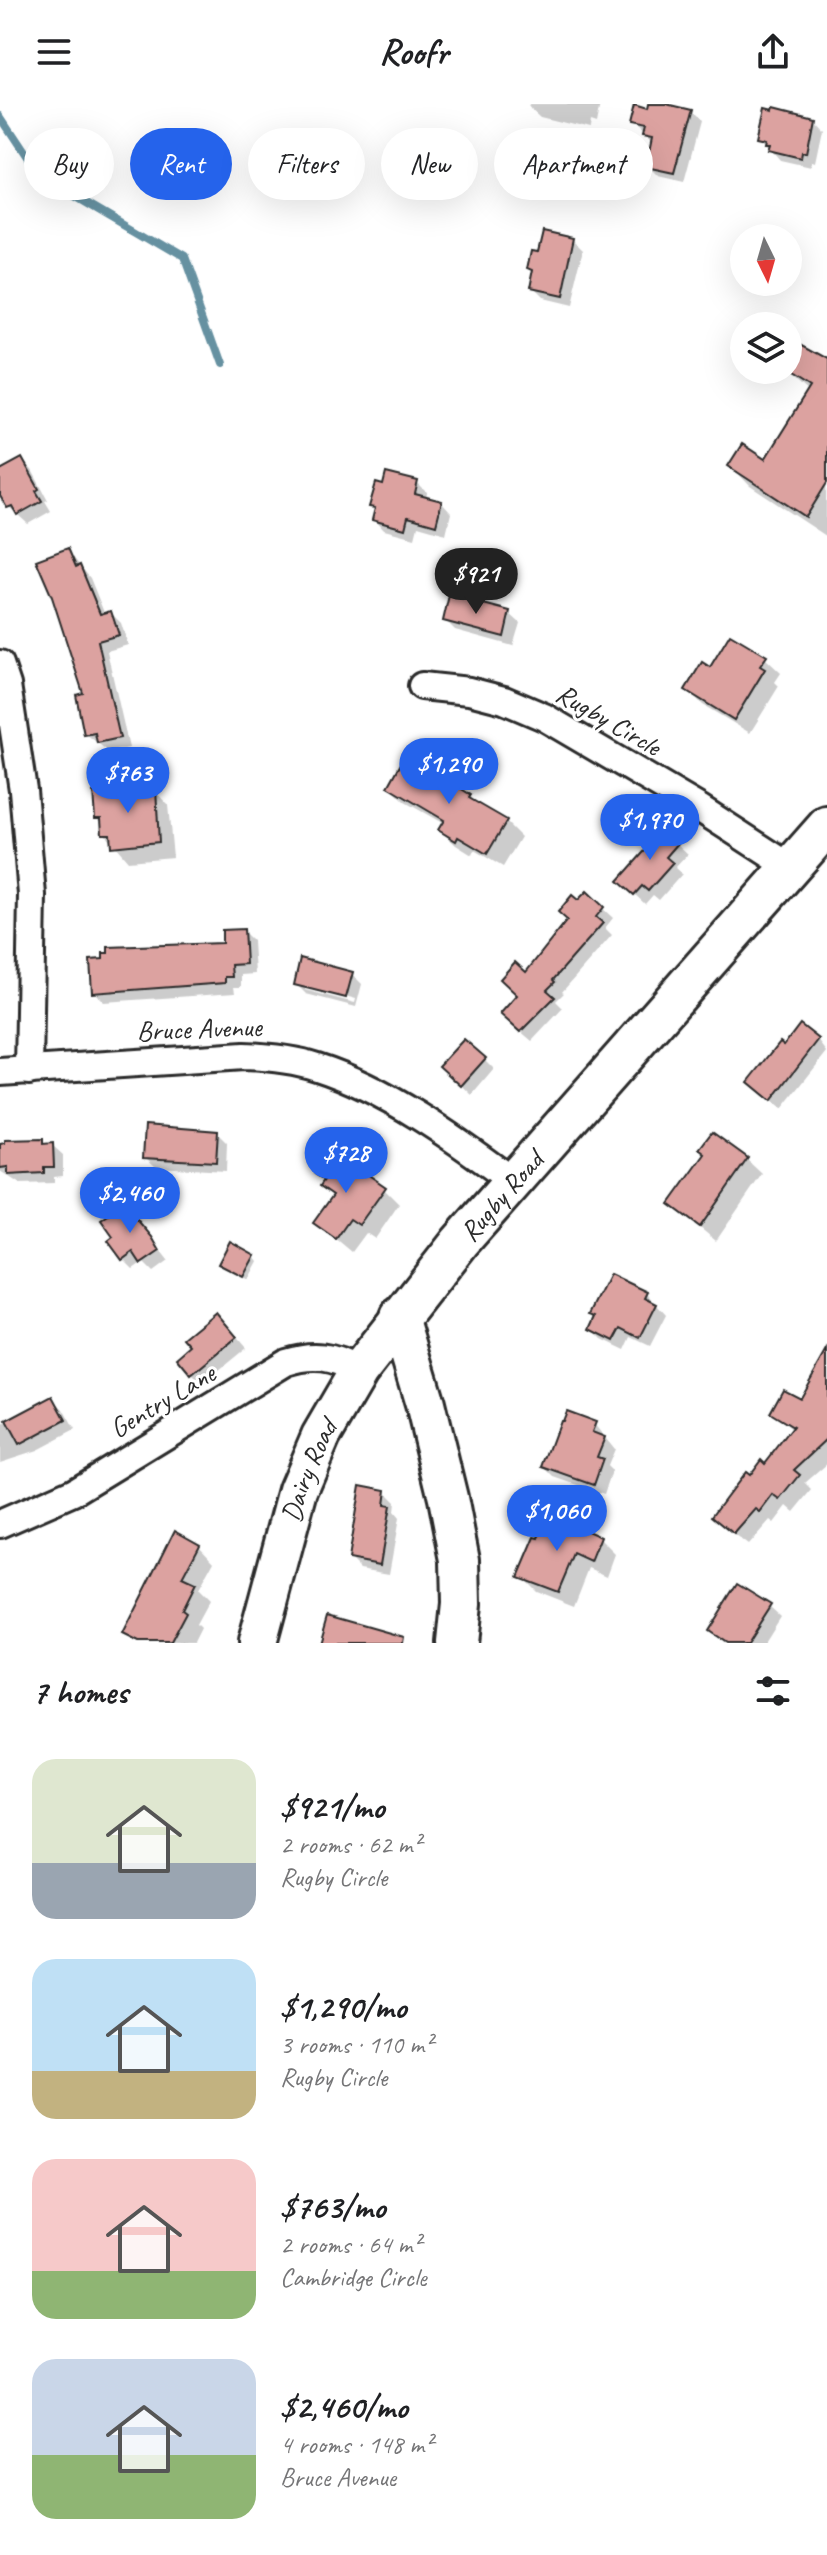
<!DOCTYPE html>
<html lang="en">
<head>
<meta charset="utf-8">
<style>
	body { margin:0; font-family:Caveat,sans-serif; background:#f2f2f2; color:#202124; height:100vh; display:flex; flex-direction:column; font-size:30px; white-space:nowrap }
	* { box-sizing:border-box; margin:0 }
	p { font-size:26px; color:#757577 }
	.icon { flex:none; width:44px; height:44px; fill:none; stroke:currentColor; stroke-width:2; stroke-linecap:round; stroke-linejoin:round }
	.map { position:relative; height:1539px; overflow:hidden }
	.details { display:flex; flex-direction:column; background:#fff; flex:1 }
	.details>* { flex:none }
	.banner { position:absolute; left:24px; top:24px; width:780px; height:72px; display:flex; gap:16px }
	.needle { width:52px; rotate:175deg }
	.fabs { position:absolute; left:730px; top:120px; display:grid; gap:16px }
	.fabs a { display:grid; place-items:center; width:72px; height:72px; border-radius:50%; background:#fff; box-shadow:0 8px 32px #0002; font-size:40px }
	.price { position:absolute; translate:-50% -68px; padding:0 18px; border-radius:28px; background:#2563eb; color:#fff; font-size:26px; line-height:52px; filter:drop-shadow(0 2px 4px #0008) }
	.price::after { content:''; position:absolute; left:50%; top:48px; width:24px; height:18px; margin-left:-12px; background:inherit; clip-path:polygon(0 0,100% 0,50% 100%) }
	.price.selected { background:#222; color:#fff }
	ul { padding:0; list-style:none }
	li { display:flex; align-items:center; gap:24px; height:200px; padding:0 32px }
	li span { display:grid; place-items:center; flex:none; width:224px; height:160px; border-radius:24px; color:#555 }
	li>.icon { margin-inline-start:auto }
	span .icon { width:96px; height:96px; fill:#fffc; stroke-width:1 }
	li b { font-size:34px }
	h2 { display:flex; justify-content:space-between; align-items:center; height:96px; padding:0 32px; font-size:34px }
	.tag { padding:0 28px; border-radius:36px; background:#fff; box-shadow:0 8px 32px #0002; font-size:28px; line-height:72px }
	.tag.selected { background:#2563eb; color:#fff }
	header { display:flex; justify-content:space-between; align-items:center; height:104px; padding:0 32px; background:#fff; font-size:36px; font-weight:800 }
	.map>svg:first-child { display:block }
</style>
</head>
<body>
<header><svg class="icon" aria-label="menu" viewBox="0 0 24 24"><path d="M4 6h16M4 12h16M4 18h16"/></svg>Roofr<svg class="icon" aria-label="share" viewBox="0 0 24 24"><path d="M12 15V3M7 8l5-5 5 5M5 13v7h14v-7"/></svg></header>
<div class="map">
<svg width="827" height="1539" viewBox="0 0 827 1539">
	<rect width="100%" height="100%" fill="#fff"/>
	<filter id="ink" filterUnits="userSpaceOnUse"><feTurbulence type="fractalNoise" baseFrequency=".0125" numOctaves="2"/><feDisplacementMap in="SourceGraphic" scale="16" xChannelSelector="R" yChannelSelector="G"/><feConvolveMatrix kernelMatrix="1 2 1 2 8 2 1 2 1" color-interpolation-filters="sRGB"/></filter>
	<g filter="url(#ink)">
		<!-- shadow -->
		<g fill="#0003" fill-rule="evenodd">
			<polygon points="530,0 600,0 596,20 590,18 589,25 540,13 529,3"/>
			<polygon points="650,0 690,8 700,18 684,78 658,72 648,62 653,40 632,20 648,7"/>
			<polygon points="812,14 822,25 815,58 812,57 811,63 780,56 761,34"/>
			<polygon points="572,135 583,146 569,204 540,197 530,187 534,171 529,166 538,151"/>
			<polygon points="788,254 827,260 826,432 750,382 731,362 766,357 809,288 784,266 788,266"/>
			<polygon points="22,356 32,366 48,396 45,397 51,407 28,420 9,403 0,388 0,368"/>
			<polygon points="417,379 427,389 426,395 441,398 451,409 446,430 418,422 415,434 384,426 374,415 376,407 372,402 384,383"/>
			<polygon points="67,446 90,474 105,511 111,509 121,519 128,541 107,547 129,644 109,648 86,630 86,590"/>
			<polygon points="509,509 520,519 513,542 455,526 445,516"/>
			<polygon points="765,554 781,569 775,578 779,582 750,629 703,601 688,586 710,566"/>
			<polygon points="137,682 141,686 153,685 168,701 173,753 128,757 104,729 103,720 97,714 120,688"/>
			<polygon points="390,683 470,692 480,703 506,718 521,733 503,763 474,746 472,751 456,741 440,726 444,720 405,698"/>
			<polygon points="660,724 688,750 675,764 682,770 659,796 653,791 645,800 631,787"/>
			<polygon points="587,790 613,814 605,824 612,831 562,888 564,889 556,897 563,904 532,937 512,920 527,871"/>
			<polygon points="243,827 253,837 255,870 241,871 241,883 234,883 235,889 104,898 94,888 105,857 225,841"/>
			<path d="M352,870L362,880L356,903L306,890L296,880ZM305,881L356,895L355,899L305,886Z"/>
			<polygon points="818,936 827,948 782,1005 760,987 784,944"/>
			<polygon points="484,955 494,965 472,991 442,962"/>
			<polygon points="217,1029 227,1039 226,1067 156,1063 145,1053"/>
			<polygon points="42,1037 47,1041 52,1041 63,1051 63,1072 54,1073 54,1079 20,1080 0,1067 0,1042"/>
			<polygon points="707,1051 746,1055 762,1070 716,1137 671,1100"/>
			<polygon points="326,1078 384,1085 399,1100 375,1135 366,1129 352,1148 316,1118 334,1093 323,1082"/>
			<polygon points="133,1112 168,1157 153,1168 143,1158 133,1165 123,1155"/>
			<polygon points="254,1152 258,1157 248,1176 220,1159"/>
			<polygon points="647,1190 666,1211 650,1242 631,1233 625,1246 602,1235 592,1225 597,1214 593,1209"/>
			<polygon points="226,1221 246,1244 202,1280 192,1270"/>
			<polygon points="827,1262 827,1360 805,1379 812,1386 794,1408 787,1402 774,1419 770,1416 748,1441 727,1425 749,1373 765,1361 793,1326 772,1308 801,1297"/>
			<polygon points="53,1295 63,1305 75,1326 37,1346 0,1358 0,1322"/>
			<polygon points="594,1320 614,1345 607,1362 612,1367 604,1390 555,1373 545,1363"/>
			<polygon points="385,1388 395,1398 394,1408 399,1414 389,1470 360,1465 350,1455"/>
			<polygon points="600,1435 615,1450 607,1472 589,1464 574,1502 536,1487 521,1472"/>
			<polygon points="199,1441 214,1457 198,1486 209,1497 196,1521 200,1525 193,1539 133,1539 124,1530"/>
			<polygon points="769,1502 780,1512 763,1539 722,1539 709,1527"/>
		</g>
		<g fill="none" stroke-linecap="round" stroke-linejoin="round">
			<!-- stream -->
			<polyline stroke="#6691a1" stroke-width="8" points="0,12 39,71 182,155 220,261"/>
		</g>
		<!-- building -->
		<g fill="#dca2a0" stroke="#2b2b2b" stroke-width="2">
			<polygon points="648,0 666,0 691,6 674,69 646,63 652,34 642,32 644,24 629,21 634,1 647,5"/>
			<polygon points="774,3 813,13 806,49 802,48 801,54 768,46 770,40 766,40 767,36 758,34 765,4 773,6"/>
			<polygon points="542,127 573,134 560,195 528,188 532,168 527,166 531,147 537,148"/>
			<polygon points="796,238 827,255 827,379 806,413 728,362 742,340 765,355 810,283 788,269 788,250"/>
			<polygon points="22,354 39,385 36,387 42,397 17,411 12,402 7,404 0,392 0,366"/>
			<polygon points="386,369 418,377 415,390 442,397 436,421 408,413 405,425 372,416 375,404 369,403 376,379 383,381"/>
			<polygon points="68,444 76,463 80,461 100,510 111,507 119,531 98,537 120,634 97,639 95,629 84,631 76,591 83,589 52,493 36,456"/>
			<polygon points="449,491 510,507 504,533 443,517"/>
			<polygon points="730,530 767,552 760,562 765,565 734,616 685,586 702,558 710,563"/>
			<polygon points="403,656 427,670 430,665 471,691 469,694 507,716 487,750 458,733 456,737 438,726 444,716 388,683"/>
			<polygon points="138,680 138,684 156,685 159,738 111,743 110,730 102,730 101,714 95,714 93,688 118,686 118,681"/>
			<polygon points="660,721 679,738 666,753 673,759 648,787 642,782 634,791 618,777 651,740 647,736"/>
			<polygon points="587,787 604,803 596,813 603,819 553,876 555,878 547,886 555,893 520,928 500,910 517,891 500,875 515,858 526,868 567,816 558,808 572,791 578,796"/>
			<polygon points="244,825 246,860 231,861 232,873 225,873 225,879 92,889 90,856 103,855 103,849 108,849 108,843 222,839 222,826"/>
			<polygon points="300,854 353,868 346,894 294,881"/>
			<polygon points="800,920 819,935 771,997 748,978 780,938 784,941"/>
			<polygon points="464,935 486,954 461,982 439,962"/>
			<polygon points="145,1021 218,1027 216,1058 143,1054"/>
			<polygon points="712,1028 748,1054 700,1123 669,1100 705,1050 699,1045"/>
			<polygon points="43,1035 43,1040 53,1039 54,1063 44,1063 44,1069 8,1071 8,1063 0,1064 0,1040 5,1039 5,1036"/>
			<polygon points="330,1049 339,1055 341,1052 386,1083 359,1121 350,1115 336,1135 313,1119 333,1091 320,1082 324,1076 315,1070"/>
			<polygon points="124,1100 152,1133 160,1147 141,1160 133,1148 122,1156 108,1137 113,1133 101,1116"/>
			<polygon points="230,1137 255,1151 243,1173 218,1160"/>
			<polygon points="610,1170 648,1188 645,1194 657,1200 640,1234 621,1224 614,1237 590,1225 596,1212 590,1210"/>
			<polygon points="216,1208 237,1233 191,1271 177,1254 191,1242 184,1234"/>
			<polygon points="827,1246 827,1335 794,1366 800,1371 780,1396 773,1391 760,1408 756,1405 734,1430 712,1412 745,1368 749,1371 761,1355 765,1359 793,1323 770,1309 783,1285 800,1294"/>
			<polygon points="53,1292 66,1316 19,1341 6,1317"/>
			<polygon points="566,1307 596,1318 592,1328 605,1333 597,1353 603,1355 594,1381 543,1363 560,1317 562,1317"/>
			<polygon points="360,1381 386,1386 384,1401 390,1402 380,1461 348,1455"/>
			<polygon points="549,1410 601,1433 591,1458 574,1450 558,1488 518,1473 535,1433 539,1434"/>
			<polygon points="175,1426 200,1440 182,1474 195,1480 182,1506 186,1509 170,1539 138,1539 122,1531"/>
			<polygon points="737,1479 771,1500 746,1539 725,1539 707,1527"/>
			<polygon points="327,1511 404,1533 403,1539 319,1539"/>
		</g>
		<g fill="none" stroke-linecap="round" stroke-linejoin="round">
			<defs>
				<g id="street">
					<polyline points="0,560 7,581 23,686 32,791 29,967"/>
					<polyline points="422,582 469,587 504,596 544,613 699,704 790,763"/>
					<path d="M0,968L244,952C269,953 293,955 317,963C386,985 454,1034 512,1077"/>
					<path d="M0,1420L73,1388L286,1258C314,1249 333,1252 359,1267"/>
				</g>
				<g id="secondary">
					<polyline points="399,1213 425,1300 448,1394 460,1456 461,1500 457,1539"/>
					<path id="s1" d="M257,1539L298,1386L321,1332L359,1267L460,1138L827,722"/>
				</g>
			</defs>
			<!-- street casing -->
			<use href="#street" stroke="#2b2b2b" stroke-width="32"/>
			<!-- secondary casing -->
			<use href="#secondary" stroke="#2b2b2b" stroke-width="44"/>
			<!-- street -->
			<use href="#street" stroke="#fff" stroke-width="26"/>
			<!-- secondary -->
			<use href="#secondary" stroke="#fff" stroke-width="38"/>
		</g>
	</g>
	<g text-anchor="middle" stroke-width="6" stroke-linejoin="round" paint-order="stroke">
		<!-- street labels -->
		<g font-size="28" fill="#2b2b2b" stroke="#fff">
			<text transform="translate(609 615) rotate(30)" y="10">Rugby Circle</text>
			<text transform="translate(199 924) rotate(-2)" y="10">Bruce Avenue</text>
			<text dy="10" stroke="none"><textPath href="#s1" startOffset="518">Rugby Road</textPath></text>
			<text transform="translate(162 1296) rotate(-31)" y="10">Gentry Lane</text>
			<text dy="10" stroke="none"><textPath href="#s1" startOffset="180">Dairy Road</textPath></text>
		</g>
	</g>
</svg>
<div class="fabs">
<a><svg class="needle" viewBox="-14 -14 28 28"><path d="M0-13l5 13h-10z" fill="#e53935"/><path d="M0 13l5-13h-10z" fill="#757577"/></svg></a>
<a><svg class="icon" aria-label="layers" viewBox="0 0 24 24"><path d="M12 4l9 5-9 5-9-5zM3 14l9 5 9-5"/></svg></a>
</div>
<b class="price selected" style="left:476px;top:512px">$921</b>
<b class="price" style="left:449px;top:702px">$1,290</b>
<b class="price" style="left:128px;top:711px">$763</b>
<b class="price" style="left:650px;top:758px">$1,970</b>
<b class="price" style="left:346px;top:1091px">$728</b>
<b class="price" style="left:130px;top:1131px">$2,460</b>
<b class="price" style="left:557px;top:1449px">$1,060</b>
<div class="banner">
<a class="tag">Buy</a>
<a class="tag selected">Rent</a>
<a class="tag">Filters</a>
<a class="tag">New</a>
<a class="tag">Apartment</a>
</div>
</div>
<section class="details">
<h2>7 homes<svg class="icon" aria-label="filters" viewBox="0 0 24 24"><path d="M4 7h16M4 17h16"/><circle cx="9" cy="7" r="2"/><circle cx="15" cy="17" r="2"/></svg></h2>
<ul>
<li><span style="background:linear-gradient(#dfe7d0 65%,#9aa5b1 0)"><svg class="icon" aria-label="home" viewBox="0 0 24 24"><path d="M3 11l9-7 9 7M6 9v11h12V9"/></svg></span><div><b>$921/mo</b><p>2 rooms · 62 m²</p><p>Rugby Circle</p></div></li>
<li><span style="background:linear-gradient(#bfe0f5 70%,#c2b280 0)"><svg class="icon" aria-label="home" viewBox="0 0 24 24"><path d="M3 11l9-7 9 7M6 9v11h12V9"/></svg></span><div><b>$1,290/mo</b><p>3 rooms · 110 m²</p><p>Rugby Circle</p></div></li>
<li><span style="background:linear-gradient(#f6c9c9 70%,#8fb573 0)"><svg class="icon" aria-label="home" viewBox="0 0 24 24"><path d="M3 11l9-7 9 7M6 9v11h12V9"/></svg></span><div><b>$763/mo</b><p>2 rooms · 64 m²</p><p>Cambridge Circle</p></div></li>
<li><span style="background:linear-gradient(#c9d6e8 60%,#8fb573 0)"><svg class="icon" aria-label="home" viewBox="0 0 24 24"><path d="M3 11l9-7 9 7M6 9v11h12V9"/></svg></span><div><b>$2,460/mo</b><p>4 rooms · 148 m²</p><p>Bruce Avenue</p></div></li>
</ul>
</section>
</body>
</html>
